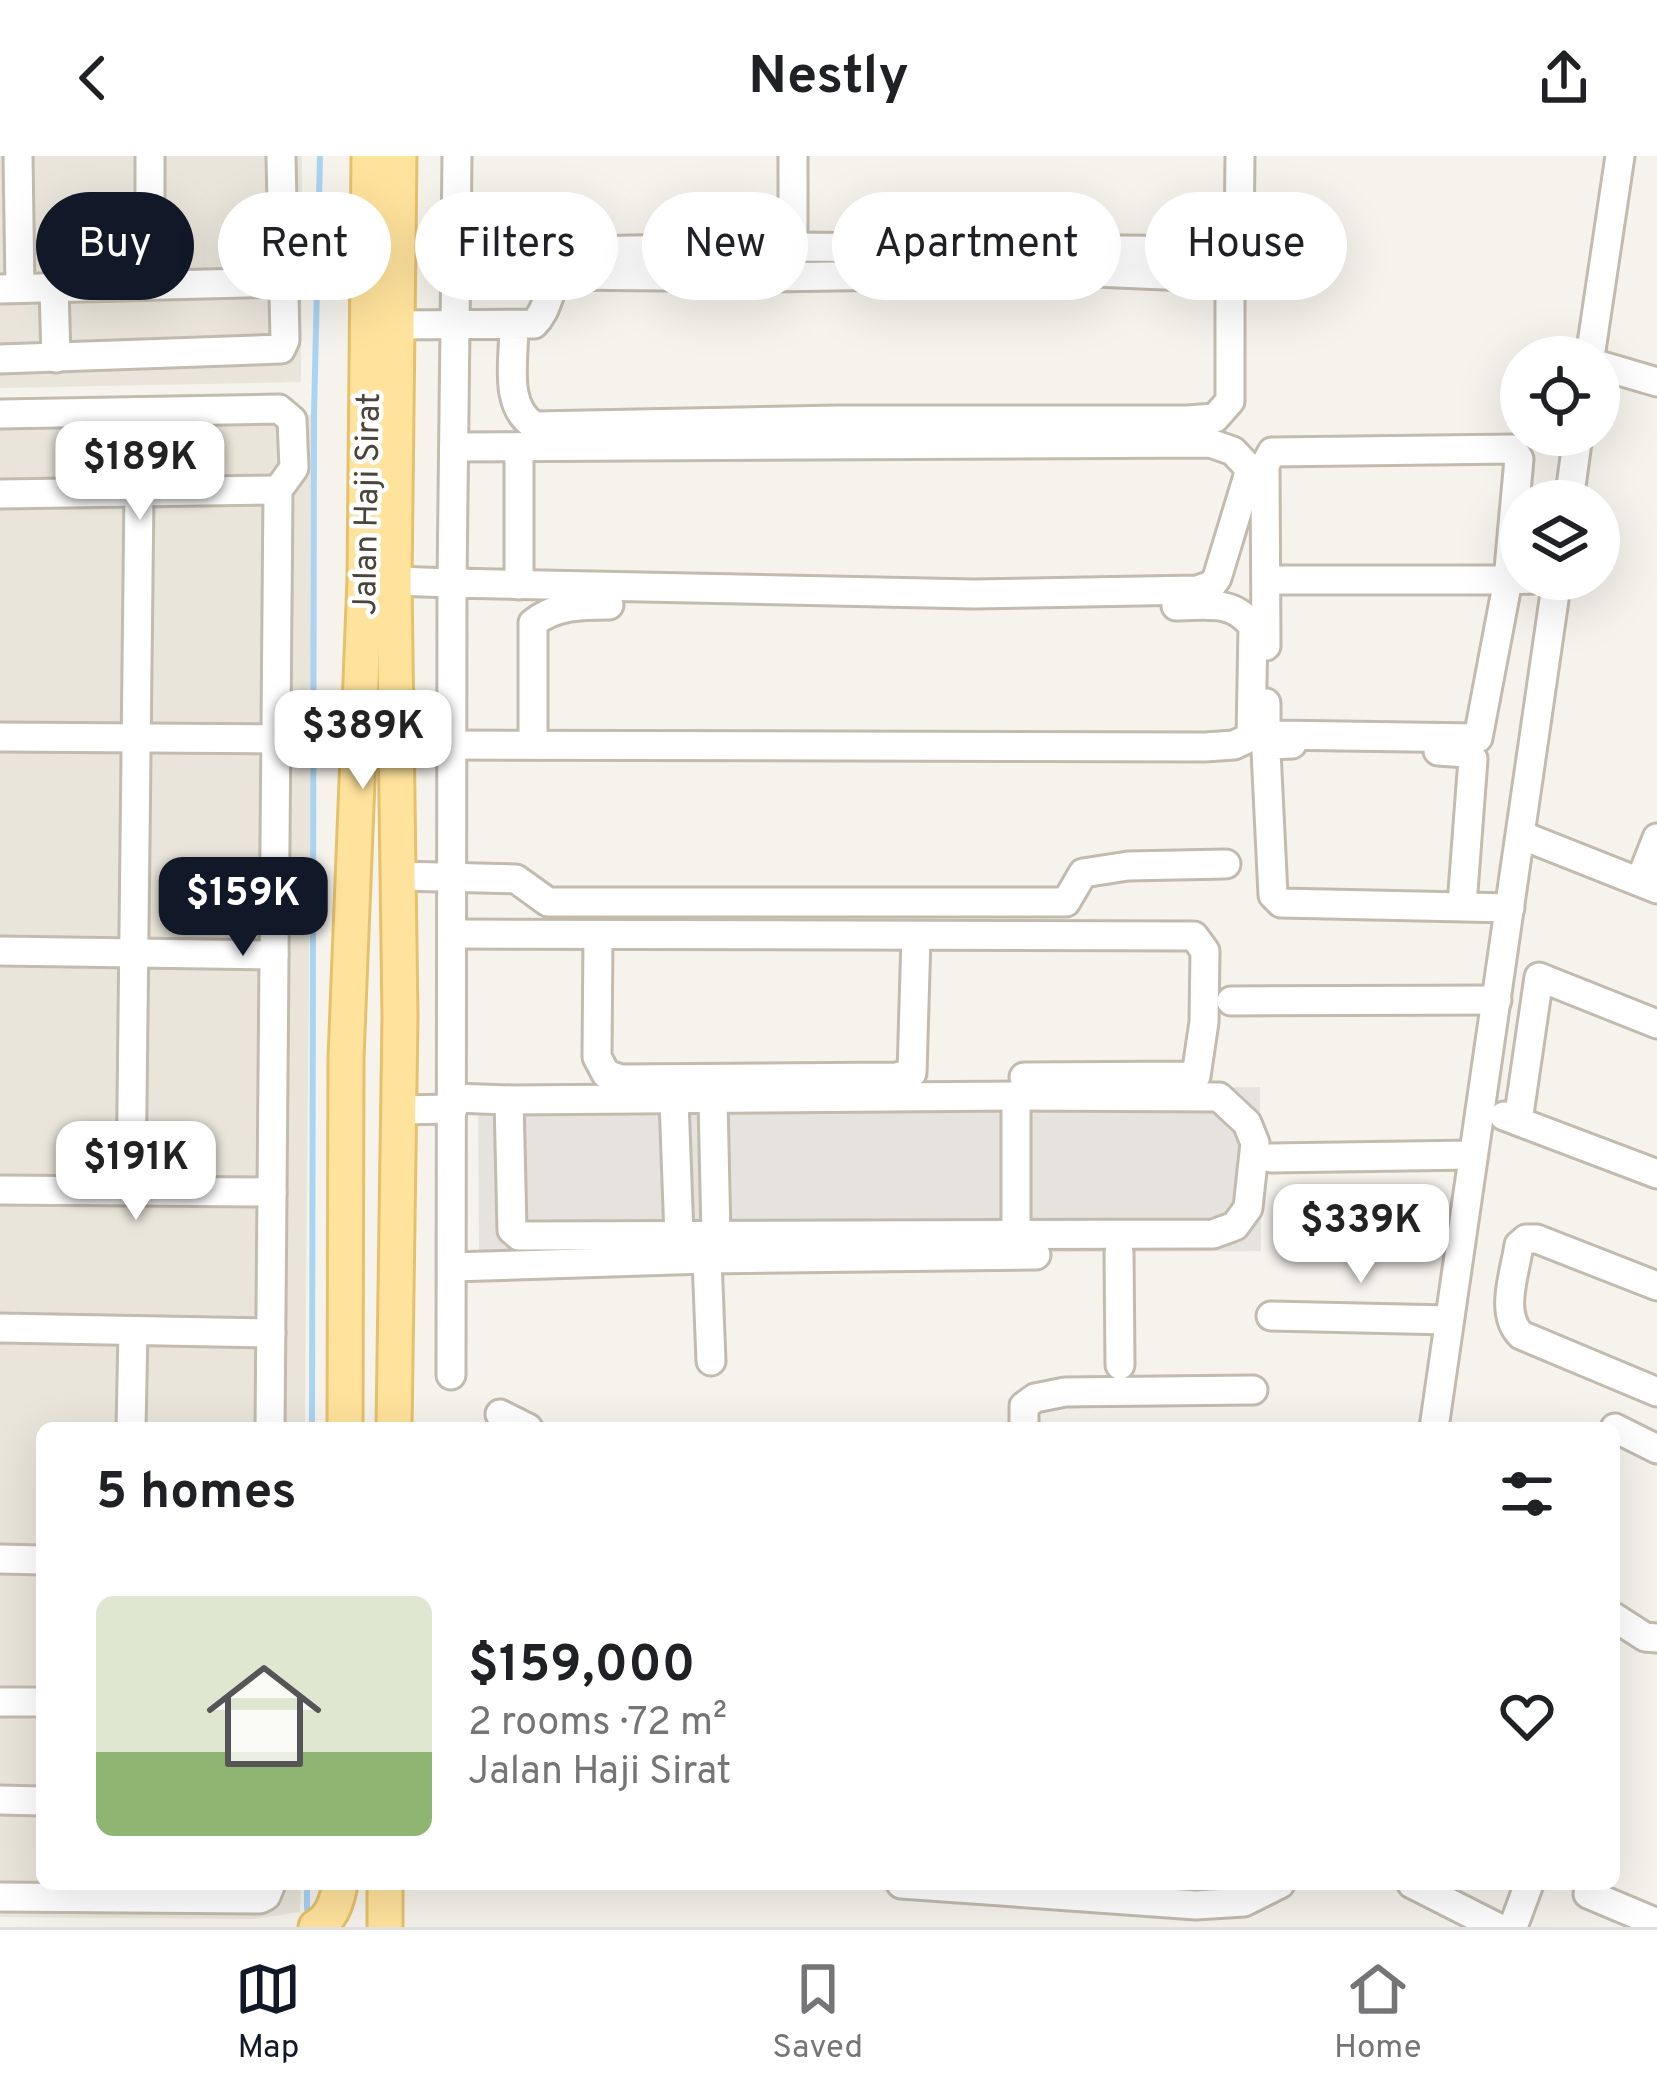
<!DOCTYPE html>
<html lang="en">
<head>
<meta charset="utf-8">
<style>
	body { margin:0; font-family:Overpass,sans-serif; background:#f6f6f6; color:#202124; height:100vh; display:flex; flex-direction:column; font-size:45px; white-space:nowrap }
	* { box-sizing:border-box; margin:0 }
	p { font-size:39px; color:#757577 }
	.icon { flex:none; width:66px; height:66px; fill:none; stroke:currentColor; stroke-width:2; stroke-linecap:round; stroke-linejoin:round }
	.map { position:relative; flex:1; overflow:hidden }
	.panel { position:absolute; left:36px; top:1266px; width:1584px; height:468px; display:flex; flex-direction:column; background:#fff; border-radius:18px; box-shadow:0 12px 48px #0002 }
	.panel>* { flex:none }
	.guide { position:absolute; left:36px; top:36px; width:1587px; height:108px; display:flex; gap:24px }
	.fabs { position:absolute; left:1500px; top:180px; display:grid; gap:24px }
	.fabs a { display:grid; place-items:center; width:120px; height:120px; border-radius:50%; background:#fff; box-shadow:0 12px 48px #0002; font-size:60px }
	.price { position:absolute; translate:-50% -102px; padding:0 27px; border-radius:24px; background:#fff; color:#222; font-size:39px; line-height:78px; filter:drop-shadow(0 3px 6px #0008) }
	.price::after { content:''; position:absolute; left:50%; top:72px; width:36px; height:27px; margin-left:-18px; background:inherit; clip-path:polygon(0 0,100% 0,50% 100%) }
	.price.active { background:#111827; color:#fff }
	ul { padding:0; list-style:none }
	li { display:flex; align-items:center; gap:36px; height:300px; padding:0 60px }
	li+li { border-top:3px solid #e0e0e0 }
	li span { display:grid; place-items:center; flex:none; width:336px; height:240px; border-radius:18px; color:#555 }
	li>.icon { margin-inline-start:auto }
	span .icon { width:144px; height:144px; fill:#fffc; stroke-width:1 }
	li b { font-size:51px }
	h2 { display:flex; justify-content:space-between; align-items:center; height:144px; padding:0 60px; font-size:51px }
	.chip { padding:0 42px; border-radius:54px; background:#fff; box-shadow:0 12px 48px #0002; font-size:42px; line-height:108px }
	.chip.active { background:#111827; color:#fff }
	header { display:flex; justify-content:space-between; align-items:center; height:156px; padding:0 60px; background:#fff; font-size:54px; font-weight:700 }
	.tabs { display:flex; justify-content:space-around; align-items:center; height:168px; border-top:3px solid #e0e0e0; background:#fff; font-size:33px; color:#757577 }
	.tabs a { display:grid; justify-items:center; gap:6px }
	.tabs .active { color:#111827 }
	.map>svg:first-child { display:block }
</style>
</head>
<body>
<header><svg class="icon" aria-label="back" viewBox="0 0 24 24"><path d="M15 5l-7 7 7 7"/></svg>Nestly<svg class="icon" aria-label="share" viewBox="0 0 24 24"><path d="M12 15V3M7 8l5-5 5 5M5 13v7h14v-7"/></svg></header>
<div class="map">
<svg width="1657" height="1771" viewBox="0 0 1657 1771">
	<rect width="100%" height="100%" fill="#f6f3ec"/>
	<!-- residential -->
	<g fill="#eae5da">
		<polygon points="0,0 302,0 301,226 0,232"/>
		<polygon points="314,259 305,1272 42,1272 42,1728 301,1728 300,1756 255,1763 0,1761 0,266"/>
	</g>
	<!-- industrial -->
	<polygon fill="#e6e2dd" points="1260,931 1261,1095 479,1100 478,936"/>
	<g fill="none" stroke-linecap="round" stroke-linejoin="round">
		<!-- stream -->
		<g stroke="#a9d4f2" stroke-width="6">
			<polyline points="312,1272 314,259 320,0"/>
			<polyline points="307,1753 307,1728"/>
		</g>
		<defs>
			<g id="minor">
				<polyline points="18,0 20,132"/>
				<polyline points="456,88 571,89 580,95 793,91 1227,95 1239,87 1240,0"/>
				<polyline points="793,91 793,0"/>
				<polyline points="150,129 150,0"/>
				<polyline points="54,132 56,202"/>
				<polyline points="0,133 282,126"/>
				<path d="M396,169L534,168C549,153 547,135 560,119L771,121L1095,116L1209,121L1219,123L1230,133V245L1215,262L1187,264H837L535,270C503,251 514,204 514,170"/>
				<polyline points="1590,201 1620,0"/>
				<polyline points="0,203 281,193 285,184 281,0"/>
				<polyline points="1599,209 1657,226"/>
				<polyline points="0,258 279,253 292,264 294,312 278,334 270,1272"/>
				<polyline points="519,291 519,429"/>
				<polyline points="0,338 278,334"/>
				<polyline points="1569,345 1578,279"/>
				<polyline points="394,425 452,427 457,0"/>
				<polyline points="1266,490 1265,309 1272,296 1513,293 1519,303 1508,424 1534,423"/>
				<polyline points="1266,547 1266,571 1274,579 1478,582 1508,424 1267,424"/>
				<polyline points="0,581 276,583"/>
				<path d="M533,588V467C555,449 582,449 609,449"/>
				<polyline points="1292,588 1267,589 1266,595 1273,739 1281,747 1510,752"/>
				<path d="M453,589L1205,591L1234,589L1251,581L1253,471C1234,443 1206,450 1176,450"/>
				<polyline points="1438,595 1467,597 1473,603 1462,749"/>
				<polyline points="1521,679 1657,733"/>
				<polyline points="399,720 516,723 548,746 1066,746 1083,717 1128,710 1226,708"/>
				<polyline points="1640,725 1657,682"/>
				<polyline points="454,778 1194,780 1205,795 1204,866 1196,920 1024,921"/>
				<polyline points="598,779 597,901 606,918 621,923 896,921 912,917 916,781"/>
				<polyline points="0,795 274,799"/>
				<polyline points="1231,845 1497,844"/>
				<polygon points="1016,940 1219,941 1247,967 1255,987 1248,1052 1235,1070 1213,1078 519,1080 512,1074 509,944"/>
				<polyline points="1016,940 1016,1081"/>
				<polyline points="453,942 509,944"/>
				<polyline points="674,944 679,1080"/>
				<polyline points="713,944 716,1080"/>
				<polyline points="399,954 453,953"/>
				<polyline points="1504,960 1657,1018"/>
				<polyline points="1518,965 1539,821 1657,868"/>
				<polyline points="1271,1002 1473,999"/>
				<polyline points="0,1034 272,1036"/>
				<polyline points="131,1035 139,336"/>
				<polyline points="1119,1097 1120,1209"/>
				<polyline points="707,1103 711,1205"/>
				<polyline points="452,1111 707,1103 1036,1099"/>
				<path d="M1657,1130L1537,1083H1526L1519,1089C1515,1117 1499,1157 1521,1179L1657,1236"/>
				<polyline points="1271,1160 1449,1164"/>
				<polyline points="0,1172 271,1177"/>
				<polyline points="451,1219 452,427 974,438 1197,434 1212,429 1217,422 1248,320 1248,311 1233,295 1210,287 454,291"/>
				<polyline points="500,1258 528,1272"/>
				<polyline points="131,1272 133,1175"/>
				<polyline points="1024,1272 1024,1250 1035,1242 1065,1236 1253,1234"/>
				<polyline points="1434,1272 1557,423"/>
				<polyline points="1615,1272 1657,1293"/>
				<polyline points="0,1403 42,1404"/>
				<polyline points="1614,1461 1645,1481 1657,1482"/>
				<polyline points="0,1546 42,1546"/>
				<polyline points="0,1644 42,1645"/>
				<polyline points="901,1728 1196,1749 1244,1746 1280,1728"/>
				<polyline points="1412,1728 1497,1771"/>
				<polyline points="1588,1738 1657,1767"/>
				<polyline points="0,1741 260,1743 266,1740 271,1728"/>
				<polyline points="1513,1771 1529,1728"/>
			</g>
			<g id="major">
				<polyline points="345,1272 346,902 365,424 369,0"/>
				<polyline points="394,1272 400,861 394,425 399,0"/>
				<path d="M316,1771C332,1762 337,1745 340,1728"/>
				<polyline points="385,1771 385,1728"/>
			</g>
		</defs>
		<!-- minor casing -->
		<use href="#minor" stroke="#c2bbae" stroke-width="33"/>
		<!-- major casing -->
		<use href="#major" stroke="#e6c16a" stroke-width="39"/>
		<!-- minor -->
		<use href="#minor" stroke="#fff" stroke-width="27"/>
		<!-- major -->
		<use href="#major" stroke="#ffe39c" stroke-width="33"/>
	</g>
	<g text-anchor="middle" stroke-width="9" stroke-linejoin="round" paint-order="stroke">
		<!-- street labels -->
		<g font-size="33" fill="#4b4439" stroke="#fff">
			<text transform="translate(365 348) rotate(-89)" y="12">Jalan Haji Sirat</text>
		</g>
	</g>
</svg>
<div class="fabs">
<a><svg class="icon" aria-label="locate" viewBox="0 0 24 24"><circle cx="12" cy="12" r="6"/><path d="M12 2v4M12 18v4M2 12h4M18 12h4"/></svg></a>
<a><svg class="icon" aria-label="layers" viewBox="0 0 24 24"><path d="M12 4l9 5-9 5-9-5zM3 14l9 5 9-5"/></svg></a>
</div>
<b class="price" style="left:140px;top:367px">$189K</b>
<b class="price" style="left:363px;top:636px">$389K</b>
<b class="price active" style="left:243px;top:803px">$159K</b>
<b class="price" style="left:136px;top:1067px">$191K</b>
<b class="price" style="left:1361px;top:1130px">$339K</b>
<div class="guide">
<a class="chip active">Buy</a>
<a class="chip">Rent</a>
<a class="chip">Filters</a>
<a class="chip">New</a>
<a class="chip">Apartment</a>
<a class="chip">House</a>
</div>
<section class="panel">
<h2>5 homes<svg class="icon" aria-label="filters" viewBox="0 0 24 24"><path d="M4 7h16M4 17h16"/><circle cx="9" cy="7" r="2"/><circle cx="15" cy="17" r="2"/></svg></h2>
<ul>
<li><span style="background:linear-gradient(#dfe7d0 65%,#8fb573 0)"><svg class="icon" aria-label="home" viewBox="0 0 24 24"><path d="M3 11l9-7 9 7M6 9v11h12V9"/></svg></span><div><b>$159,000</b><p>2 rooms · 72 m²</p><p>Jalan Haji Sirat</p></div><svg class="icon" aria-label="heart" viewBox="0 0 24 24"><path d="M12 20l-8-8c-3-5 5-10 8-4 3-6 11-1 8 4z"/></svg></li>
</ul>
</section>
</div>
<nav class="tabs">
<a class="active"><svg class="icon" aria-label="map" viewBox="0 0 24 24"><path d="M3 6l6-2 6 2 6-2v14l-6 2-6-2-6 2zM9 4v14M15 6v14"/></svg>Map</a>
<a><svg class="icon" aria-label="saved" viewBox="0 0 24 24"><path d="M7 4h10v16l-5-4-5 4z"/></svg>Saved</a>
<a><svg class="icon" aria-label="home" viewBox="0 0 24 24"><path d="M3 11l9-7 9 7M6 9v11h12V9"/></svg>Home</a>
</nav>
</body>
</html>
